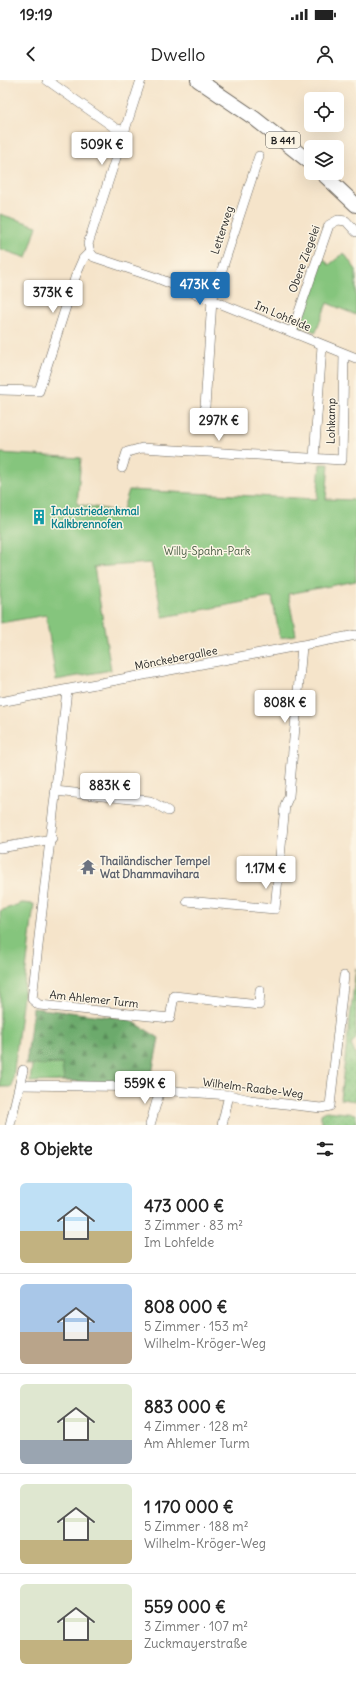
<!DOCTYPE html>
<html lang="de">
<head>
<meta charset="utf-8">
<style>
	body { margin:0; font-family:Delius,sans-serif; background:#f2f2f2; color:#222; height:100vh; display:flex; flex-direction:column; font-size:15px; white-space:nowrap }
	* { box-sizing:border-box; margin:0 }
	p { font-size:13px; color:#767676 }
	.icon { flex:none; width:22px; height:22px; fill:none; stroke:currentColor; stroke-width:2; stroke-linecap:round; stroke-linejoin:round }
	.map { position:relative; height:1045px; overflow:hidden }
	.details { display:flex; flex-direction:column; background:#fff; flex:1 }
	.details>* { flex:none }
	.tools { position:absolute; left:304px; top:12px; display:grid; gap:8px }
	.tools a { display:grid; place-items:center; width:40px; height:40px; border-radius:6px; background:#fff; box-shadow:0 4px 16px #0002; font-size:20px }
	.price { position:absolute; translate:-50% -34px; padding:0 9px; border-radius:4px; background:#fff; color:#222; font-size:13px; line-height:26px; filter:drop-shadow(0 1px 2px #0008) }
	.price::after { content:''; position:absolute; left:50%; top:24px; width:12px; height:9px; margin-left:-6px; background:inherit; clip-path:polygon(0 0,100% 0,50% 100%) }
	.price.current { background:#1f6fb2; color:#fff }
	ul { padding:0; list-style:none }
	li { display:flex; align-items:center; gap:12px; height:100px; padding:0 20px }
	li+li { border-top:1px solid #e0e0e0 }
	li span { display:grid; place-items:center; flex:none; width:112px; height:80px; border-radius:6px; color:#555 }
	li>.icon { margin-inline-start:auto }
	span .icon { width:48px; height:48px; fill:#fffc; stroke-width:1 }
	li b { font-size:17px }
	h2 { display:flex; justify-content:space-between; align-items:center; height:48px; padding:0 20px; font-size:17px }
	.status { display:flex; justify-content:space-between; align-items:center; height:28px; padding:0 20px; background:#fff; direction:ltr }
	.status svg { height:11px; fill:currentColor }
	header { display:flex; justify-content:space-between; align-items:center; height:52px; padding:0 20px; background:#fff; font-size:18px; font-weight:600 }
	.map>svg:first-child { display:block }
</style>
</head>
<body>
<div class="status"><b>19:19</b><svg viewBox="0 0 49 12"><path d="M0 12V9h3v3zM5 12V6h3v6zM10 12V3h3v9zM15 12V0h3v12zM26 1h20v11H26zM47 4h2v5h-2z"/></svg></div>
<header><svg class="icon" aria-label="back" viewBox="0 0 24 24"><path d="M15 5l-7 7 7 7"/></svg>Dwello<svg class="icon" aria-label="person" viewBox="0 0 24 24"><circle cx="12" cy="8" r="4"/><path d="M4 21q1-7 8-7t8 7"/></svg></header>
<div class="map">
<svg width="356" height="1045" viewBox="0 0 356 1045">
	<defs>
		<pattern id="grass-dots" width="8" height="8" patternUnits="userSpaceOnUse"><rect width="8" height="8" fill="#85c57d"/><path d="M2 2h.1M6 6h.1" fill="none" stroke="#72a96b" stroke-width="1.8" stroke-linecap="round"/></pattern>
		<pattern id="forest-firs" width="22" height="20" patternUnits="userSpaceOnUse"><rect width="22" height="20" fill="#6caa6c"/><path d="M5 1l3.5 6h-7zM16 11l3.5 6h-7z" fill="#588a58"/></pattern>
	</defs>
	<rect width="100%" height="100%" fill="#fcf5e5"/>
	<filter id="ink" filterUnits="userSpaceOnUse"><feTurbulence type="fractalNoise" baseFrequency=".025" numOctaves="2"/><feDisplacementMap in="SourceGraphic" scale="8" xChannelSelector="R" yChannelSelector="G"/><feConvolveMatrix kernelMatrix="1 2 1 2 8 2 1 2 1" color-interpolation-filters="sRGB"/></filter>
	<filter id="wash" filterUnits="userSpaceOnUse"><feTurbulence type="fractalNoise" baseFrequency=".012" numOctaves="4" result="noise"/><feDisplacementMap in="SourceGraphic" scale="16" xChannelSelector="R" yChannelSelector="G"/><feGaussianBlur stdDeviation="0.9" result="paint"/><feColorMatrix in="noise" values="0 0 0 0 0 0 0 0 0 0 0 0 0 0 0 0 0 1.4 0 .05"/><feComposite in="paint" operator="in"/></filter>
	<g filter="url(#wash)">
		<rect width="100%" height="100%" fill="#f5e4ca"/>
		<!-- grass -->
		<g fill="url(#grass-dots)" stroke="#50704c">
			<polygon points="356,889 356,958 351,964 356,976 356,1021 340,1019"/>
			<polygon points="326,1031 356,1034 356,1045 321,1045 321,1034"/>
		</g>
		<!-- forest -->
		<polygon fill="url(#forest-firs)" stroke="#446344" points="33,928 129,939 159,958 150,1004 64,1001 61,984 26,985"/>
		<!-- park -->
		<g fill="#85c57d" stroke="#50704c">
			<polygon points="0,134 37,146 27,178 0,169"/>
			<polygon points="344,173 356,190 356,235 327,223 316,252 298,245 323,178 329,185"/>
			<polygon points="0,373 81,378 77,424 122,432 129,410 317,419 320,384 329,384 326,419 356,420 356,501 288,514 296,555 280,558 272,517 163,537 151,483 94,487 111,590 56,600 46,535 0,543"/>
			<polygon points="22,823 34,824 12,1007 0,1007 0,831"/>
			<polygon points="62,984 64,1001 30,1002 32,985"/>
		</g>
	</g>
	<g filter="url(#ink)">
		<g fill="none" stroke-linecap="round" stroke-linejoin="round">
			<defs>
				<g id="minor">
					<polyline points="47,0 115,48 125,51"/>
					<polyline points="141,0 88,164 90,172 94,177 157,198 356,278"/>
					<polyline points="292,252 329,145 338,140 346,141 356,152"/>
					<polyline points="0,310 39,311 76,195 83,179 90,172"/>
					<polyline points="205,327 212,220 259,76"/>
					<polyline points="314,378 322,266"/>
					<polyline points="122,388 127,372 142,368 342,380 344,274"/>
					<polyline points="67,610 32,919 39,925 170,938 174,916 259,925 260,910"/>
					<polyline points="0,622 356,555"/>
					<polyline points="55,711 150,721 168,731"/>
					<polyline points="0,768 52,759"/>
					<polyline points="187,821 275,829 285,725 289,716 302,566"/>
					<polyline points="20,1005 155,1007 160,1010 229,1015 250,1020 321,1028 330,1026 344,896"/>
					<polyline points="10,1045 23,990"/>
					<polyline points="150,1045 160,1010"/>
					<polyline points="222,1045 229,1015"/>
				</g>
				<g id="primary">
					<polyline points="198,0 254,38 311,83"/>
					<polyline points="322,93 356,125"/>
				</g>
			</defs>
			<!-- minor casing -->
			<use href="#minor" stroke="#686259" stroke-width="10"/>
			<!-- primary casing -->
			<use href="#primary" stroke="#686259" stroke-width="16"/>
			<!-- minor -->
			<use href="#minor" stroke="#fff" stroke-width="9"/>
			<!-- primary -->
			<use href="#primary" stroke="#fff" stroke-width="14"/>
		</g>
	</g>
	<!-- icons -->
	<defs>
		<symbol id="building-bare" viewBox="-9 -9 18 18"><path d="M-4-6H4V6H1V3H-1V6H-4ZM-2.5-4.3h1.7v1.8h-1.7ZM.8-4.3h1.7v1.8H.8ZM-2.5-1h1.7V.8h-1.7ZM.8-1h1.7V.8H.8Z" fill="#0f9aa8" stroke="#fcf5e5" stroke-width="2.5" paint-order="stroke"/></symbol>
		<symbol id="temple-bare" viewBox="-9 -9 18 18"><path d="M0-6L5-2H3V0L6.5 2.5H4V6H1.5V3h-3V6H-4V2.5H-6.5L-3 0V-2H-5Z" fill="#6b7280" stroke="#fcf5e5" stroke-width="2.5" paint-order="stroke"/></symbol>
	</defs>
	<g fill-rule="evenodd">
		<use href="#building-bare" x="28" y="426" width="22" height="22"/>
		<use href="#temple-bare" x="77" y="776" width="22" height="22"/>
	</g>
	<g text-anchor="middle" stroke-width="3" stroke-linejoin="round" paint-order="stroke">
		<!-- shield labels -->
		<rect fill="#fcf5e5" stroke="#5f5d58" stroke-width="1" x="266" y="52" width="34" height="16" rx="3"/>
		<g font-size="10" font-weight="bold" fill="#1c1c1c">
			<text x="283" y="64">B 441</text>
		</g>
		<!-- street labels -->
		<g font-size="11" fill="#1c1c1c" stroke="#fcf5e5">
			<text transform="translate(222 150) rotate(-72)" y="4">Letterweg</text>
			<text transform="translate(304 179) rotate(-70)" y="4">Obere Ziegelei</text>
			<text transform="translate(283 236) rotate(23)" y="4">Im Lohfelde</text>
			<text transform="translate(331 341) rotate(-89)" y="4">Lohkamp</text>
			<text transform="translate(176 578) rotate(-11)" y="4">Mönckebergallee</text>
			<text transform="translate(94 919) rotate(6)" y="4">Am Ahlemer Turm</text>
			<text transform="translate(253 1008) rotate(7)" y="4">Wilhelm-Raabe-Weg</text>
		</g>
		<!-- culture labels -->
		<g font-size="11" font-weight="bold" fill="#0d838f" stroke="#fcf5e5" text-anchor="start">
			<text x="51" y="435">Industriedenkmal<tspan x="51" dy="13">Kalkbrennofen</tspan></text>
		</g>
		<!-- park labels -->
		<g font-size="11" fill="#41573e" stroke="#fcf5e5">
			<text x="207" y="475">Willy-Spahn-Park</text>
		</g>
		<!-- worship labels -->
		<g font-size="11" font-weight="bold" fill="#5b616d" stroke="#fcf5e5" text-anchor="start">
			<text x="100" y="785">Thailändischer Tempel<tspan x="100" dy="13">Wat Dhammavihara</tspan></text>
		</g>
	</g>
</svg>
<div class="tools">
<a><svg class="icon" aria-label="locate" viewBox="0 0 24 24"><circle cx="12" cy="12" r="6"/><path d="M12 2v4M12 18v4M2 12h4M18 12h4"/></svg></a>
<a><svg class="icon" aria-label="layers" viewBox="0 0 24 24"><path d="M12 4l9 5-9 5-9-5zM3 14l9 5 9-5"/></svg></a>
</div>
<b class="price" style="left:102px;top:86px">509K €</b>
<b class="price current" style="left:200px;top:226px">473K €</b>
<b class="price" style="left:53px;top:234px">373K €</b>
<b class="price" style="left:219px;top:362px">297K €</b>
<b class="price" style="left:285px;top:644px">808K €</b>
<b class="price" style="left:110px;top:727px">883K €</b>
<b class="price" style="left:266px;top:810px">1.17M €</b>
<b class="price" style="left:145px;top:1025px">559K €</b>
</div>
<section class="details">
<h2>8 Objekte<svg class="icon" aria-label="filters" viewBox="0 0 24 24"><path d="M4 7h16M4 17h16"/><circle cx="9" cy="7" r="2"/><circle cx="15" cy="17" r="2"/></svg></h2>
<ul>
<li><span style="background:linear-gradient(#bfe0f5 60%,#c2b280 0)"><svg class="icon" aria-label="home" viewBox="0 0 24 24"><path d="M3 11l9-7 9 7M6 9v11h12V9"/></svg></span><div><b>473 000 €</b><p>3 Zimmer · 83 m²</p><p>Im Lohfelde</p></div></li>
<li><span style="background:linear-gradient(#a9c7e8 60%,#b9a48a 0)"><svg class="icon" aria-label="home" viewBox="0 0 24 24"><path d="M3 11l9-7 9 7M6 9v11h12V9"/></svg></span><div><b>808 000 €</b><p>5 Zimmer · 153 m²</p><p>Wilhelm-Kröger-Weg</p></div></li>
<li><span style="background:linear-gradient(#dfe7d0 70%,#9aa5b1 0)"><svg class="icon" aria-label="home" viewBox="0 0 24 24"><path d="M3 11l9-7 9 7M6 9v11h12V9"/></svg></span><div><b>883 000 €</b><p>4 Zimmer · 128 m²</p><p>Am Ahlemer Turm</p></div></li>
<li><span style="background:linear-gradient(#dfe7d0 70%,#c2b280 0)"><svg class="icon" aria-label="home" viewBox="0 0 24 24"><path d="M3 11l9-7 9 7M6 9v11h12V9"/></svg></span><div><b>1 170 000 €</b><p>5 Zimmer · 188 m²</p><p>Wilhelm-Kröger-Weg</p></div></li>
<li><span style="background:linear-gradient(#dfe7d0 70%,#c2b280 0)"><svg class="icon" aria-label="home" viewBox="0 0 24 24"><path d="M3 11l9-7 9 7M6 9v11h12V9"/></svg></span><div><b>559 000 €</b><p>3 Zimmer · 107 m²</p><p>Zuckmayerstraße</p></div></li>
</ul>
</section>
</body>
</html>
